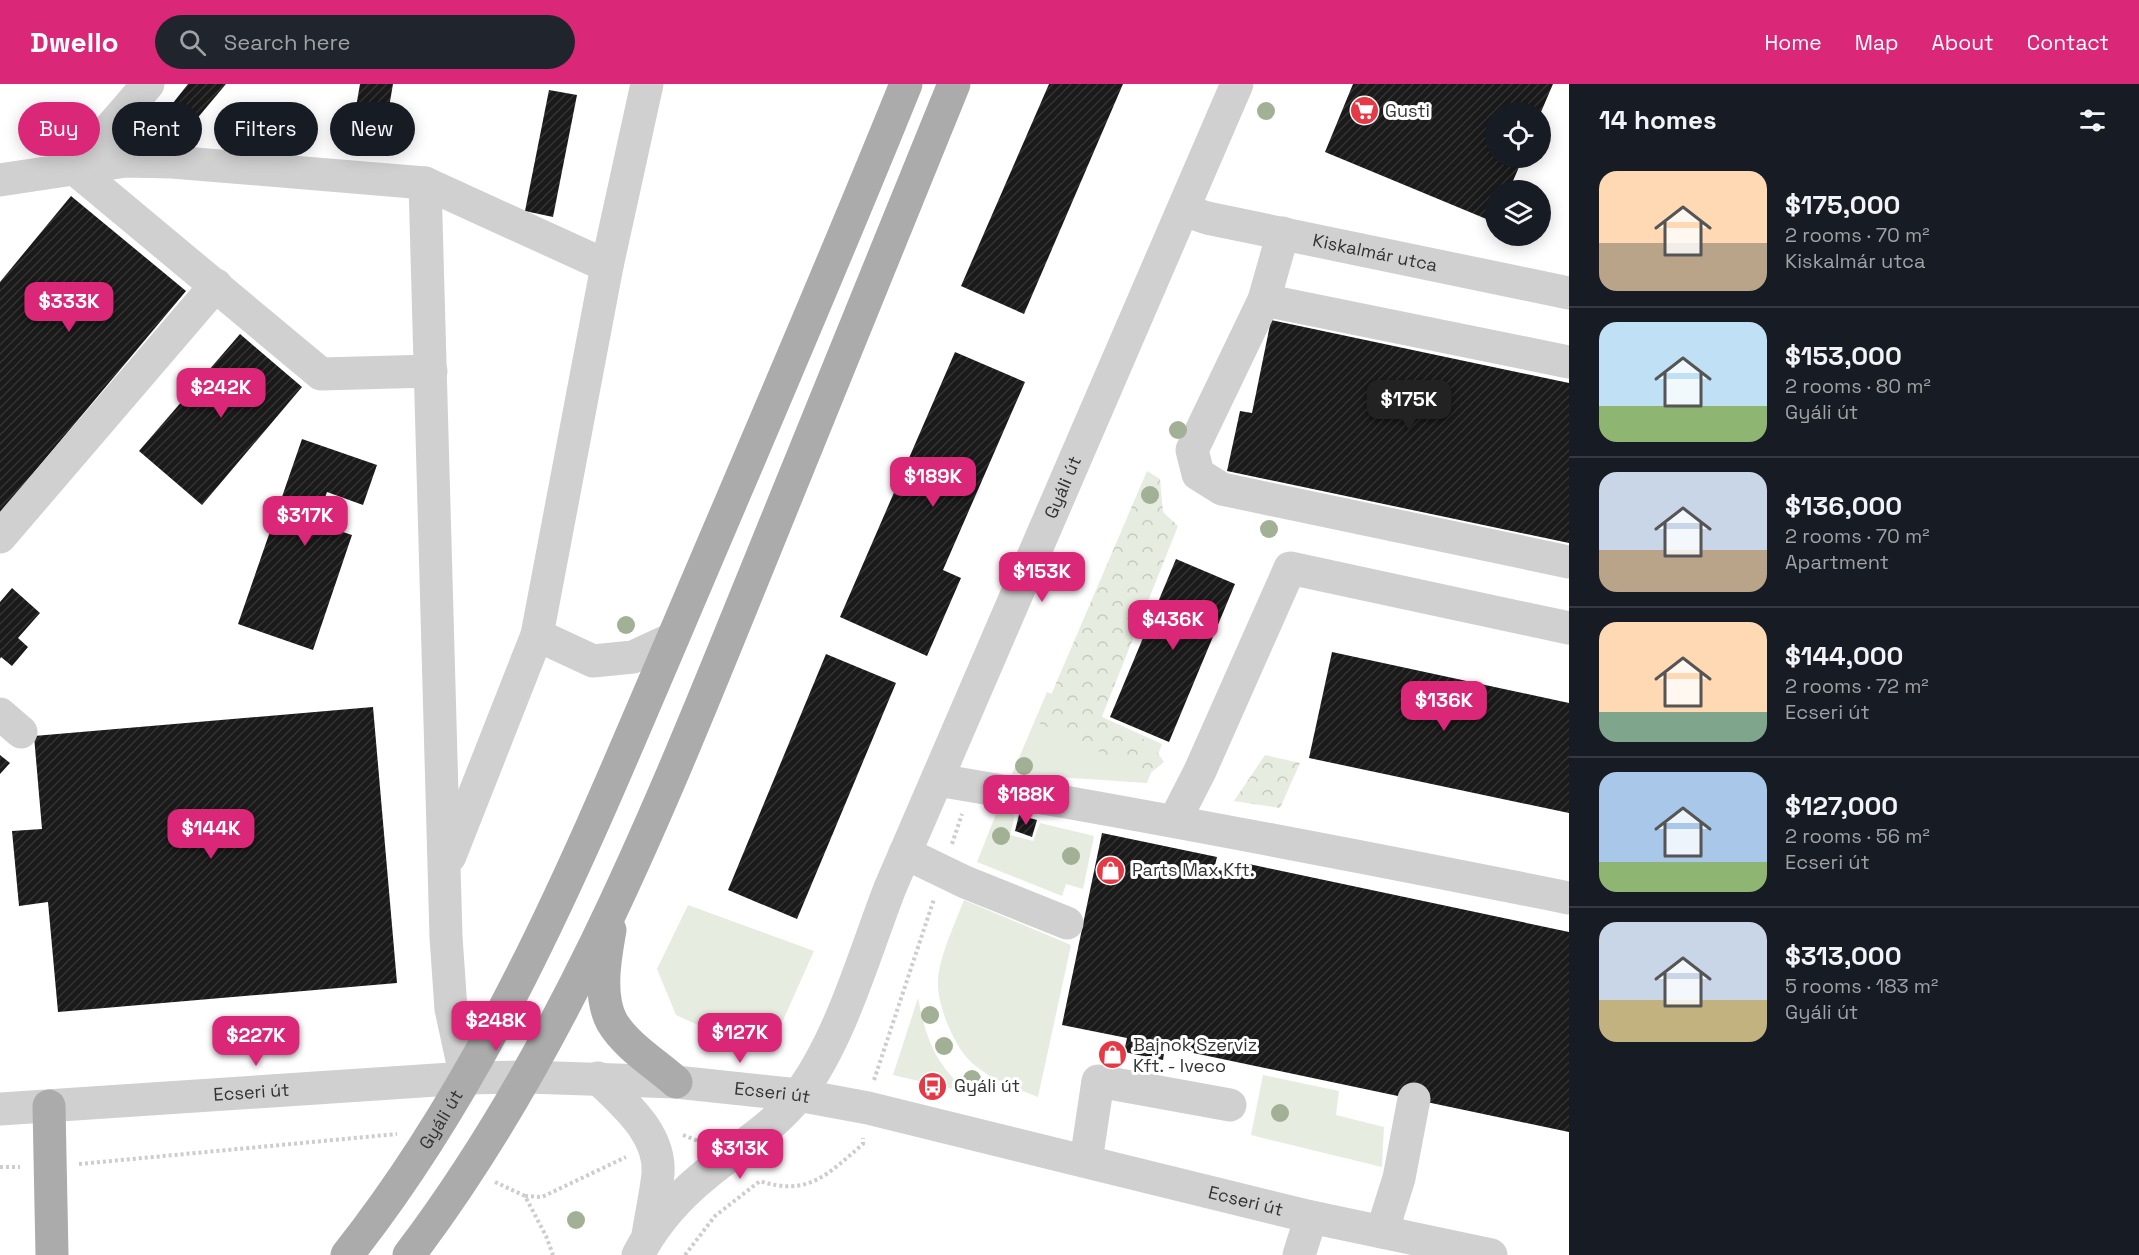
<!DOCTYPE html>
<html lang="en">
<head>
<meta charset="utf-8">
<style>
	body { margin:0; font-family:"Space Grotesk",sans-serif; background:#20242c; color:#f1f3f6; height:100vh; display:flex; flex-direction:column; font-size:22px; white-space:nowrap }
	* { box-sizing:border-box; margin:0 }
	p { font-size:20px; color:#9ea1a6 }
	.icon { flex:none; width:33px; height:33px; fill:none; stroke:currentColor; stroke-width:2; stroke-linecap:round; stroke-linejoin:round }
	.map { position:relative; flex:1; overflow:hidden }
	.details { display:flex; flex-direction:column; background:#171b24; width:570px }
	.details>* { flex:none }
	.banner { position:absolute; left:18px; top:18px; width:570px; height:54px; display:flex; gap:12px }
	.tools { position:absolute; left:1485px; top:18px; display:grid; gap:12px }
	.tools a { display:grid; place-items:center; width:66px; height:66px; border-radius:50%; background:#171b24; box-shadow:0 3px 15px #0003; font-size:30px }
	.price { position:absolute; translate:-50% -51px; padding:0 14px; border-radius:12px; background:#db2777; color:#fff; font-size:20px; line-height:39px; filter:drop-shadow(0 2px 3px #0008) }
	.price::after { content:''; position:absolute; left:50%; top:36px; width:18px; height:14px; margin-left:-9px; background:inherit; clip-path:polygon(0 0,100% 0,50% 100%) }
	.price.current { background:#222; color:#fff }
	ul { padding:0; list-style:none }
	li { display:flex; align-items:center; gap:18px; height:150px; padding:0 30px }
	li+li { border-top:2px solid #363941 }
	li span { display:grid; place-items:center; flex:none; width:168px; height:120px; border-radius:18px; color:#555 }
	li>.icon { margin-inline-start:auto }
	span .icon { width:72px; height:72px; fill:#fffc; stroke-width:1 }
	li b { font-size:26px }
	h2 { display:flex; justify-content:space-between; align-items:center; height:72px; padding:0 30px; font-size:26px }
	.pill { padding:0 21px; border-radius:27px; background:#171b24; box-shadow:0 3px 15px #0003; font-size:21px; line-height:54px }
	.pill.current { background:#db2777; color:#fff }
	header { display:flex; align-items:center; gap:36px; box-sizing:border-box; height:84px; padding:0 30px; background:#db2777; color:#fff }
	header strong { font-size:28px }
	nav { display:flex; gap:33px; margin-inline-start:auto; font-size:21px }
	.search { width:420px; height:54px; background:#20242c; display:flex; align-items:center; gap:15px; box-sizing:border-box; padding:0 21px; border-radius:33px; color:#9ea1a6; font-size:22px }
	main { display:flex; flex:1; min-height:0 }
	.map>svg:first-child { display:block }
</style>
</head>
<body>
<header>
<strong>Dwello</strong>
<div class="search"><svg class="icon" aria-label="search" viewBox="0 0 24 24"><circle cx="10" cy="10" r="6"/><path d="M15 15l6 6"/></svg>Search here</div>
<nav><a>Home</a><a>Map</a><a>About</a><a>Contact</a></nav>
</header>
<main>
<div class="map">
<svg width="1569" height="1171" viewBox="0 0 1569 1171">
	<defs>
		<pattern id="forest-crowns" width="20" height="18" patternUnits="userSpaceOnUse" patternTransform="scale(1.5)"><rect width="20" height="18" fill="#e6ecdf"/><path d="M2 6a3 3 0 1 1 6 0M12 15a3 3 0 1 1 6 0" fill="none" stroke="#c6cbc0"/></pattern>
		<pattern id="building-hatch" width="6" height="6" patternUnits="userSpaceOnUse" patternTransform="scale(1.5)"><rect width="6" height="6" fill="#1a1a1a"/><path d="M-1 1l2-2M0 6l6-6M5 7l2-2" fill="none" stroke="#333"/></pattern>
	</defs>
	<rect width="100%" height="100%" fill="#fff"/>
	<!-- green -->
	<g fill="#e6ecdf">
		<polygon points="1047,608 1162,660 1147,699 1012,690"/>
		<polygon points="998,725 1015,731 1010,751 1033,757 1040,739 1094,752 1083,805 1066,800 1062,812 977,778"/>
		<path d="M964,816L1071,861L1038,1013C1015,1004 990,995 972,979C954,963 936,919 938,895C940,872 955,839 964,816Z"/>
		<polygon points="688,821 814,867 780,943 722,952 676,931 657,885"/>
		<path d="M918,914C927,958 934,976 966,1008L893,991Z"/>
		<polygon points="1263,991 1339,1007 1336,1031 1384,1043 1382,1083 1251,1051"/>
	</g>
	<!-- forest -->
	<g fill="url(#forest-crowns)">
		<polygon points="1147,387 1160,395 1163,428 1178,442 1101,635 1151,659 1164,678 1148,691 1039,639"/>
		<polygon points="1265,671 1300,679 1280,724 1234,717"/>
	</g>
	<!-- building -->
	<g fill="url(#building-hatch)">
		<polygon points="188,0 226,0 195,37 173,19"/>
		<polygon points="360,0 393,0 387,35 355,29"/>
		<polygon points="1049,0 1123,0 1024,230 961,202"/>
		<polygon points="1353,0 1553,0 1541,28 1496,28 1496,74 1523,74 1509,106 1496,106 1496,139 1325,68"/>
		<polygon points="549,6 577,11 553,133 525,127"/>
		<polygon points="71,112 186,207 0,429 0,198"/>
		<polygon points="1271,236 1569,299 1569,459 1227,387 1240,327 1252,329"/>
		<polygon points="240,250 302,303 202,421 139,367"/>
		<polygon points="955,268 1025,298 943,486 961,494 927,572 840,533"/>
		<polygon points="302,355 377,381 363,421 327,408 316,439 352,451 313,566 238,540"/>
		<polygon points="1176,475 1235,500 1169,658 1110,633"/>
		<polygon points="12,504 40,529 18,554 28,563 12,582 1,573 0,575 0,518"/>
		<polygon points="1332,568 1569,619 1569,729 1309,674"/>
		<polygon points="826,570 896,599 797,835 728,806"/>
		<polygon points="373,623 397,899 58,928 48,818 19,822 12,747 42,745 34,652"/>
		<polygon points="0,671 10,679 0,690"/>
		<polygon points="1019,731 1037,736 1032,753 1015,747"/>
		<polygon points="1102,749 1217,773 1214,785 1247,792 1249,780 1569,848 1569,1048 1165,963 1163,976 1124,968 1127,954 1062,941"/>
	</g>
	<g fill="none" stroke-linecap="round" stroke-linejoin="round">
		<!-- path -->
		<g stroke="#cdcdcd" stroke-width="4" stroke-dasharray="3 3" stroke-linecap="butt">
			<polyline points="952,760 962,730"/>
			<polyline points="874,996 934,815"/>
			<polyline points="683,1051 698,1057"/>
			<polyline points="79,1080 397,1050"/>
			<polyline points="0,1083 20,1083"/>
			<polyline points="495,1098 525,1112 546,1152 553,1171"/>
			<polyline points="525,1112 542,1113 626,1073"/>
			<path d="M685,1171L715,1132L760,1097C808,1113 828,1090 863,1060V1054"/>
		</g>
		<!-- minor -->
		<g stroke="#d0d0d0" stroke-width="33">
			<polyline points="148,0 75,85 321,290 431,287"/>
			<polyline points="0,96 126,77 172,78 425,99 607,182"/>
			<polyline points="425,99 446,853 451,925 466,994"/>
			<path id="s1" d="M1184,126L1207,134L1569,209"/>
			<polyline points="1264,216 1283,149"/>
			<polyline points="1569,278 1264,216 1192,366 1198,390 1222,405 1569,478"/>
			<polyline points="0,453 216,201"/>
			<polyline points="537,551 593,577 633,573 672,555"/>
			<polyline points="0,630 21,648"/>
			<path d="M937,696C1149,731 1359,772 1569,814"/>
			<polyline points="1175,736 1200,687 1290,484 1569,544"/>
			<polyline points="905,769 965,798 1067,839"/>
			<polyline points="450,772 537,551 607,182 647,0"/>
			<path d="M598,994C624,1020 661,1049 658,1090C656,1110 651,1131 648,1151"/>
			<path id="s2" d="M0,1025L466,994L527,993L676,998L798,1011L868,1024L1311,1133L1491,1171"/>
			<polyline points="1086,1077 1098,997 1230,1021"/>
			<polyline points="1382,1148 1399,1094 1414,1015"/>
			<path id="s3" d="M638,1171C654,1140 678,1113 705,1091C737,1064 771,1046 798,1012C841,955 864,871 890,804L1237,0"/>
			<polyline points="1299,1171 1311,1133"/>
		</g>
		<!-- major -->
		<g stroke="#ababab" stroke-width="33">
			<path d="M610,846C605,874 598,912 612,938C626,962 656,980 676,998"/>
			<polyline points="49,1022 52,1171"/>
			<path id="s4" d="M347,1171C492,988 582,767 673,554C751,370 831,186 906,0"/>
			<path d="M409,1171C556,977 650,748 741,524C812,350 883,175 954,0"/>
		</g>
	</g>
	<!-- trees -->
	<g fill="#a2b095">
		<circle cx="1266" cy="27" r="9"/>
		<circle cx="1178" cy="346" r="9"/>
		<circle cx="1150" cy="411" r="9"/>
		<circle cx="1269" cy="445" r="9"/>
		<circle cx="626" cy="541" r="9"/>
		<circle cx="1024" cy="682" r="9"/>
		<circle cx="1001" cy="752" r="9"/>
		<circle cx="1071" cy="772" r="9"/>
		<circle cx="930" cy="931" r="9"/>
		<circle cx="944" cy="962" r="9"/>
		<circle cx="972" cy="995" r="9"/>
		<circle cx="1280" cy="1029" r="9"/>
		<circle cx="576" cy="1136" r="9"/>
	</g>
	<!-- icons -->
	<defs>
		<symbol id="supermarket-disc" viewBox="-11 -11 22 22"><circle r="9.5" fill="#e63946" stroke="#fff"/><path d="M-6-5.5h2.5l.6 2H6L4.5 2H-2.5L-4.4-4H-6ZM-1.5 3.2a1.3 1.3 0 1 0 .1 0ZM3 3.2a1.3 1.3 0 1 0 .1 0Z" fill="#fff"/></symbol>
		<symbol id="shop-disc" viewBox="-11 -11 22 22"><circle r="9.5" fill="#e63946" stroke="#fff"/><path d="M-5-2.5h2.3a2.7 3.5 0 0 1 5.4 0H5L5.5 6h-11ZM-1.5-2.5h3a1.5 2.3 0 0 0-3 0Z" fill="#fff"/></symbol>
		<symbol id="bus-disc" viewBox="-11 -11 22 22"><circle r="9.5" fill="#e63946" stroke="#fff"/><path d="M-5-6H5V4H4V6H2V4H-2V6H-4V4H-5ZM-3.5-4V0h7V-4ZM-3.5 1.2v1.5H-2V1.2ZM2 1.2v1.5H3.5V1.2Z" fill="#fff"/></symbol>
	</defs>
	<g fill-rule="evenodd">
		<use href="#supermarket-disc" x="1348" y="10" width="33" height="33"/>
		<use href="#shop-disc" x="1094" y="770" width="33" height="33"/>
		<use href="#shop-disc" x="1096" y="954" width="33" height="33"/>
		<use href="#bus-disc" x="916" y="986" width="33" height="33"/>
	</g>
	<g text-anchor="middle" stroke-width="6" stroke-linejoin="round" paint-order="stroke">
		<!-- poi labels -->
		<g font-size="18" fill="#333" stroke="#fff" text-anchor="start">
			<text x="1385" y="33">Gusti</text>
			<text x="1132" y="792">Parts Max Kft.</text>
			<text x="1133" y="967">Bajnok Szerviz<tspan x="1133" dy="21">Kft. - Iveco</tspan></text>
			<text x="954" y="1008">Gyáli út</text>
		</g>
		<!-- street labels -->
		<g font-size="18" fill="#333" stroke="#fff">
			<text dy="6" stroke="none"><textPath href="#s1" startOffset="196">Kiskalmár utca</textPath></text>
			<text dy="6" stroke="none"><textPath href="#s3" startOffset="892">Gyáli út</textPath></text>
			<text dy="6" stroke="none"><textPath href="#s2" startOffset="252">Ecseri út</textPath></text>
			<text dy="6" stroke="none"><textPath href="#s2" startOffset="774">Ecseri út</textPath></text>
			<text dy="6" stroke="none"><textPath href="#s4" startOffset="165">Gyáli út</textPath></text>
			<text dy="6" stroke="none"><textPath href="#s2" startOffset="1260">Ecseri út</textPath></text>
		</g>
	</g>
</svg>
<div class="tools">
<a><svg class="icon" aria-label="locate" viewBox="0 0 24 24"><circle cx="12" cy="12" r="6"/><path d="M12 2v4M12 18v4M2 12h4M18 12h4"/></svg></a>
<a><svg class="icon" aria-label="layers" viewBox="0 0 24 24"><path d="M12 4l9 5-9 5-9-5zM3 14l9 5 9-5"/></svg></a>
</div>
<b class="price" style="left:69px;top:249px">$333K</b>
<b class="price" style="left:221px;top:335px">$242K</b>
<b class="price current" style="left:1409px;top:347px">$175K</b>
<b class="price" style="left:933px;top:424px">$189K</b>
<b class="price" style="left:305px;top:463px">$317K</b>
<b class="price" style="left:1042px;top:519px">$153K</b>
<b class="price" style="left:1173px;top:567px">$436K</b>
<b class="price" style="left:1444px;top:648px">$136K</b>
<b class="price" style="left:1026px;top:742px">$188K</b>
<b class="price" style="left:211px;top:776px">$144K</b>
<b class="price" style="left:496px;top:968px">$248K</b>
<b class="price" style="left:740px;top:980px">$127K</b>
<b class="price" style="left:256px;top:983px">$227K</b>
<b class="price" style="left:740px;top:1096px">$313K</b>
<div class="banner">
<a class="pill current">Buy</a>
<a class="pill">Rent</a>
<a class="pill">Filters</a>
<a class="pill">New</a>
</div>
</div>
<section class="details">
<h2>14 homes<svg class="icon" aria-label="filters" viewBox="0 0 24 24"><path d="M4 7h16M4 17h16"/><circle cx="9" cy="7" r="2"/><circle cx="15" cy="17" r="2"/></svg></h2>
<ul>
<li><span style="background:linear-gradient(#ffd9b3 60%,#b9a48a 0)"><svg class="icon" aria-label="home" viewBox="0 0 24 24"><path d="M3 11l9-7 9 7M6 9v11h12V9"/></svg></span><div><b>$175,000</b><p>2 rooms · 70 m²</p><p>Kiskalmár utca</p></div></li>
<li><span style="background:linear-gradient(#bfe0f5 70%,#8fb573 0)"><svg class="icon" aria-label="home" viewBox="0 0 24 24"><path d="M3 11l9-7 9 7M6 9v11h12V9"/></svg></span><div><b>$153,000</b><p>2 rooms · 80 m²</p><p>Gyáli út</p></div></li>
<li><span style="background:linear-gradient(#c9d6e8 65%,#b9a48a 0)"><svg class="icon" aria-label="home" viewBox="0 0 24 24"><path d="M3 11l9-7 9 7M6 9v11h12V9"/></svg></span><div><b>$136,000</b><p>2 rooms · 70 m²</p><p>Apartment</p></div></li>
<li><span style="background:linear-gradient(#ffd9b3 75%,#7fa58c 0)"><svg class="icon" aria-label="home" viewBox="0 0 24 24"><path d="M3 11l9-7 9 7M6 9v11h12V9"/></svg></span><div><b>$144,000</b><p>2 rooms · 72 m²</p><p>Ecseri út</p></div></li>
<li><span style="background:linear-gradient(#a9c7e8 75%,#8fb573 0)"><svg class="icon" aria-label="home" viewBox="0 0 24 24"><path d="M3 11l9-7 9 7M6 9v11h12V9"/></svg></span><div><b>$127,000</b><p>2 rooms · 56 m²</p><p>Ecseri út</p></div></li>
<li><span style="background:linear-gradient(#c9d6e8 65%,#c2b280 0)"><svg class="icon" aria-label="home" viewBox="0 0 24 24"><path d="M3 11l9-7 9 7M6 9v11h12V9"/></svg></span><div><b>$313,000</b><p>5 rooms · 183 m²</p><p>Gyáli út</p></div></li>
</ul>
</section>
</main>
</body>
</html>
